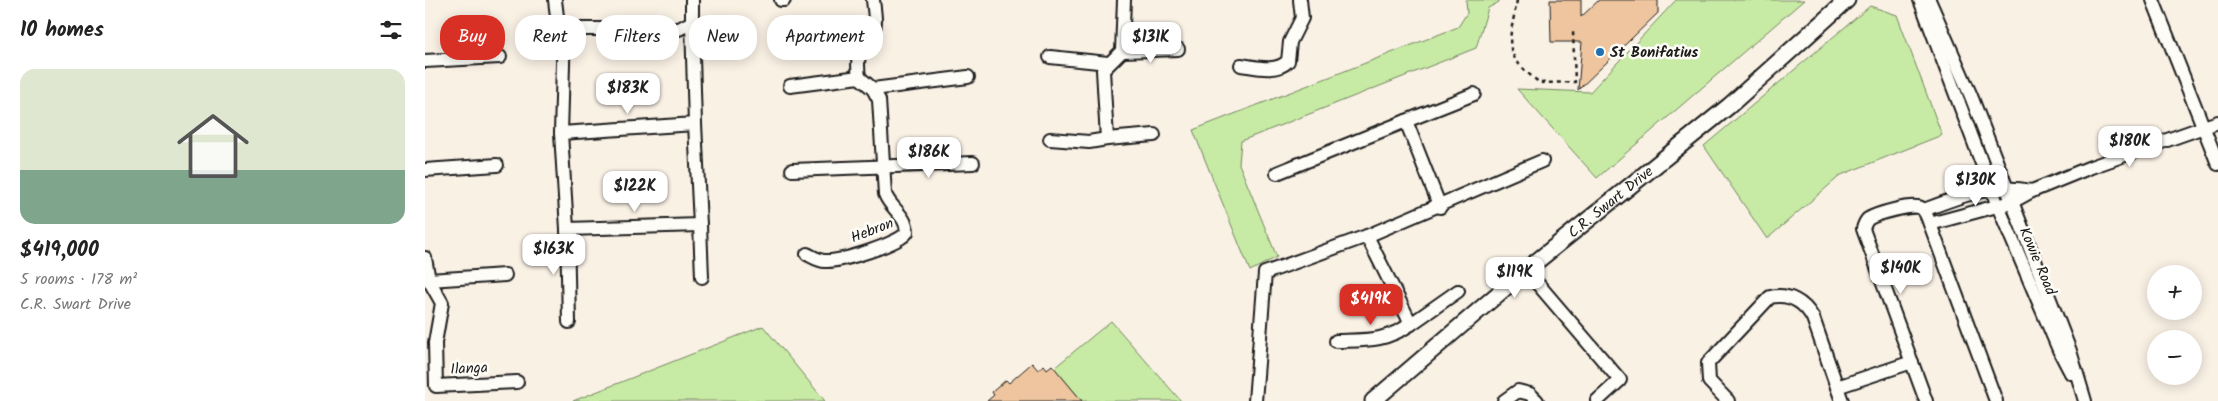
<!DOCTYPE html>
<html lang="en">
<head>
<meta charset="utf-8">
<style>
	body { margin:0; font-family:Kalam,sans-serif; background:#f6f6f6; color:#222; height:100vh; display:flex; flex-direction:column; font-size:19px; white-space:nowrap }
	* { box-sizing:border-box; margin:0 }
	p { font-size:16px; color:#767676 }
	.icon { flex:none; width:28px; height:28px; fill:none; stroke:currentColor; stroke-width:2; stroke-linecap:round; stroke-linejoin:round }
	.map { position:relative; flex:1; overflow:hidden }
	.details { display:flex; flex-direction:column; background:#fff; width:425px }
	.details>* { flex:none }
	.guide { position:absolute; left:15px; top:15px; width:475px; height:45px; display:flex; gap:10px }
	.fabs { position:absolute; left:1722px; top:265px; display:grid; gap:10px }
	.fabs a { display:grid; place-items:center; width:55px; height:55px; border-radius:50%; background:#fff; box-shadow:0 2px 12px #0003; font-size:25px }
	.price { position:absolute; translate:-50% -42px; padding:0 11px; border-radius:10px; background:#fff; color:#222; font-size:16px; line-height:32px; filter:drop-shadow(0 1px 2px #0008) }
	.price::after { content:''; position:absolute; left:50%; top:30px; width:15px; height:11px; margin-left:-8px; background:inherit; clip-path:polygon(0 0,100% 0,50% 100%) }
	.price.on { background:#d93025; color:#fff }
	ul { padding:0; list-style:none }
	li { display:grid; align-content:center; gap:10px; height:265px; padding:0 20px }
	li+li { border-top:1px solid #e0e0e0 }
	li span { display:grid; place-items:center; height:155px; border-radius:15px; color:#555 }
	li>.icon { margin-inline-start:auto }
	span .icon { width:90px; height:90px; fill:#fffc; stroke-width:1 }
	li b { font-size:21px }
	h2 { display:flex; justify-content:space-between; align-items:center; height:60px; padding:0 20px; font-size:21px }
	.chip { padding:0 18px; border-radius:20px; background:#fff; box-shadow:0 2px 12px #0003; font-size:18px; line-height:45px }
	.chip.on { background:#d93025; color:#fff }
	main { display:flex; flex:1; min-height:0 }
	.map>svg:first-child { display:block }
</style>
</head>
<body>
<main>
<section class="details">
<h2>10 homes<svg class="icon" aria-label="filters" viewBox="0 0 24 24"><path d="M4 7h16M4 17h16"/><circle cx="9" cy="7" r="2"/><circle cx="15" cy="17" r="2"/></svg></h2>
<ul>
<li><span style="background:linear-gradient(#dfe7d0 65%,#7fa58c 0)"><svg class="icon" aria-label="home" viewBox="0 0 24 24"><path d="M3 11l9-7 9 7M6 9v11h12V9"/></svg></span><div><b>$419,000</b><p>5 rooms · 178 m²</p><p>C.R. Swart Drive</p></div></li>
</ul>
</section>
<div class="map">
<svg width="1793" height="401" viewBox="0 0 1793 401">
	<rect width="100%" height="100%" fill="#faf1e5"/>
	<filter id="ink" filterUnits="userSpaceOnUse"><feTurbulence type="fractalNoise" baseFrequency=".02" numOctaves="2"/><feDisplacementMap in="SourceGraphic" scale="10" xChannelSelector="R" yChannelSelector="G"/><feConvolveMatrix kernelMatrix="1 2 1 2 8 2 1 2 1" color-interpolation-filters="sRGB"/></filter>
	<g filter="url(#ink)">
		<!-- green -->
		<g fill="#c7eba4" stroke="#728460">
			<polygon points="1041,0 1074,0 1074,2 1063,8 1051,48 816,141 814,164 852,257 825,271 768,130 1033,27 1042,13"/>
			<polygon points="1251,0 1379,0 1172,178 1092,89 1165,92"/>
			<polygon points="1445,6 1472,15 1517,135 1416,175 1342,239 1279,146"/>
			<polygon points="686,321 756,401 657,401 629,368"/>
			<polygon points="338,326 400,401 148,401"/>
		</g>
		<!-- building -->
		<g fill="#eec59e" stroke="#1c1c1c">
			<polygon points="1125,0 1156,0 1156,17 1174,0 1233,0 1233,13 1153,90 1157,42 1126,42"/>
			<polygon points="607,363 613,370 619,365 622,369 627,365 657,401 562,401 569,395 567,392 581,380 584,383"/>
		</g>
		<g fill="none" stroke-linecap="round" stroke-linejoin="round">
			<defs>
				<g id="minor">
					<polyline points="130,0 133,25 139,29 254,29 267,22 267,0"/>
					<polyline points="356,0 359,0"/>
					<polyline points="1495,0 1573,206 1634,350 1646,373"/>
					<polyline points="1504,0 1546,96 1645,351 1660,401"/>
					<polyline points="1728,0 1793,164"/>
					<polyline points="139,29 136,133 270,124 267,22"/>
					<polyline points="697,51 753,49"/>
					<polyline points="625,57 683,63"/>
					<polyline points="0,61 75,57"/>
					<path d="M816,65C831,67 851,73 863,61L865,42L877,18L875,0"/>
					<polyline points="365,86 434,77"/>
					<polyline points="448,89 543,77"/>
					<polyline points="136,133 142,229 275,225 270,124"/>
					<polyline points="625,139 664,142 682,139 678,70 697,51 699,0"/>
					<polyline points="682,139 729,135"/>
					<polyline points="0,170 72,165"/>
					<polyline points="367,170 548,163"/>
					<polyline points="852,173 981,121"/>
					<polyline points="1015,207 981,121 1049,94"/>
					<path d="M1499,210C1536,196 1566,183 1607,191"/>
					<polyline points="1505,224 1587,202 1607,191 1666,167 1793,122"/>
					<polyline points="275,225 277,277"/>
					<polyline points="142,229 144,322"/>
					<polyline points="942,236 986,324 1033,291"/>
					<path d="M382,254C388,257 394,261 400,261C415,262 475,244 482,232C482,216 465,208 460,194L454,100L448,89L434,77C430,47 439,55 448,33C452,23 449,10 448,0"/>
					<polyline points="0,258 4,280 17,303 10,343 11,386 92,382"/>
					<polyline points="1101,270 1195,380 1172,401"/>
					<polyline points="4,280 80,275"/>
					<path d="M911,341C942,340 959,342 986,324"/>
					<polyline points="830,401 840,273 942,236 1117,161"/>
					<polyline points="1079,401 1093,391 1105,394 1112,401"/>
					<path d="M1303,401L1284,381L1283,363L1345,297C1364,293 1379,302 1388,318L1412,387"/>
					<polyline points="1417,401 1412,387 1487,362"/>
					<path d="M1501,401L1438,229C1439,225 1440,222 1443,219C1451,214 1488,203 1496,208C1501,211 1503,219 1505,224L1571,401"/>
				</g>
				<g id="tertiary">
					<path id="s1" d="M948,401L1101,270L1304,106L1422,0"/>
				</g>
			</defs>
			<!-- minor casing -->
			<use href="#minor" stroke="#1c1c1c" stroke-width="16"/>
			<!-- tertiary casing -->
			<use href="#tertiary" stroke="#1c1c1c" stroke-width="19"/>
			<!-- path -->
			<path stroke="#1c1c1c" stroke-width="2.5" stroke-dasharray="4 4" stroke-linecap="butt" d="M1092,0C1085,43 1074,52 1115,83L1150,82L1148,32"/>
			<!-- minor -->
			<use href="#minor" stroke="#fdfcf7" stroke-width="12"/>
			<!-- tertiary -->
			<use href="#tertiary" stroke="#fdfcf7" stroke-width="15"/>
		</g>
	</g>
	<!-- markers -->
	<circle fill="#1f6fb2" stroke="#fdfcf7" stroke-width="2" cx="1175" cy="52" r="5"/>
	<g text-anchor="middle" stroke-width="5" stroke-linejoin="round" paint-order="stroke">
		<!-- poi labels -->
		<g font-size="15" font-weight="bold" fill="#1c1c1c" stroke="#fdfcf7" text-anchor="start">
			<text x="1185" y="57">St Bonifatius</text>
		</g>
		<!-- street labels -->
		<g font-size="15" fill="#1c1c1c" stroke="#fdfcf7">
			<text dy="5" stroke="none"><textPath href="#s1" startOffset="310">C.R. Swart Drive</textPath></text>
			<text transform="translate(447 230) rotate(-21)" y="5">Hebron</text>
			<text transform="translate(1613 261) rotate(67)" y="5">Kowie Road</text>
			<text transform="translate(44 368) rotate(-3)" y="5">Ilanga</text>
		</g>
	</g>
</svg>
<div class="fabs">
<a>+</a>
<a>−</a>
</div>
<b class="price" style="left:726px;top:64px">$131K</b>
<b class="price" style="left:203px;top:115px">$183K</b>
<b class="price" style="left:1705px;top:168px">$180K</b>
<b class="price" style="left:504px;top:179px">$186K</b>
<b class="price" style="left:1551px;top:207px">$130K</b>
<b class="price" style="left:210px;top:213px">$122K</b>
<b class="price" style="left:129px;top:276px">$163K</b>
<b class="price" style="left:1476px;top:295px">$140K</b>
<b class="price" style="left:1090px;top:299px">$119K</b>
<b class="price on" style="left:946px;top:326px">$419K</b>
<div class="guide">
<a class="chip on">Buy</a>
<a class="chip">Rent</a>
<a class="chip">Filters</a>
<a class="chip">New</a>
<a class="chip">Apartment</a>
</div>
</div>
</main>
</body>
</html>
